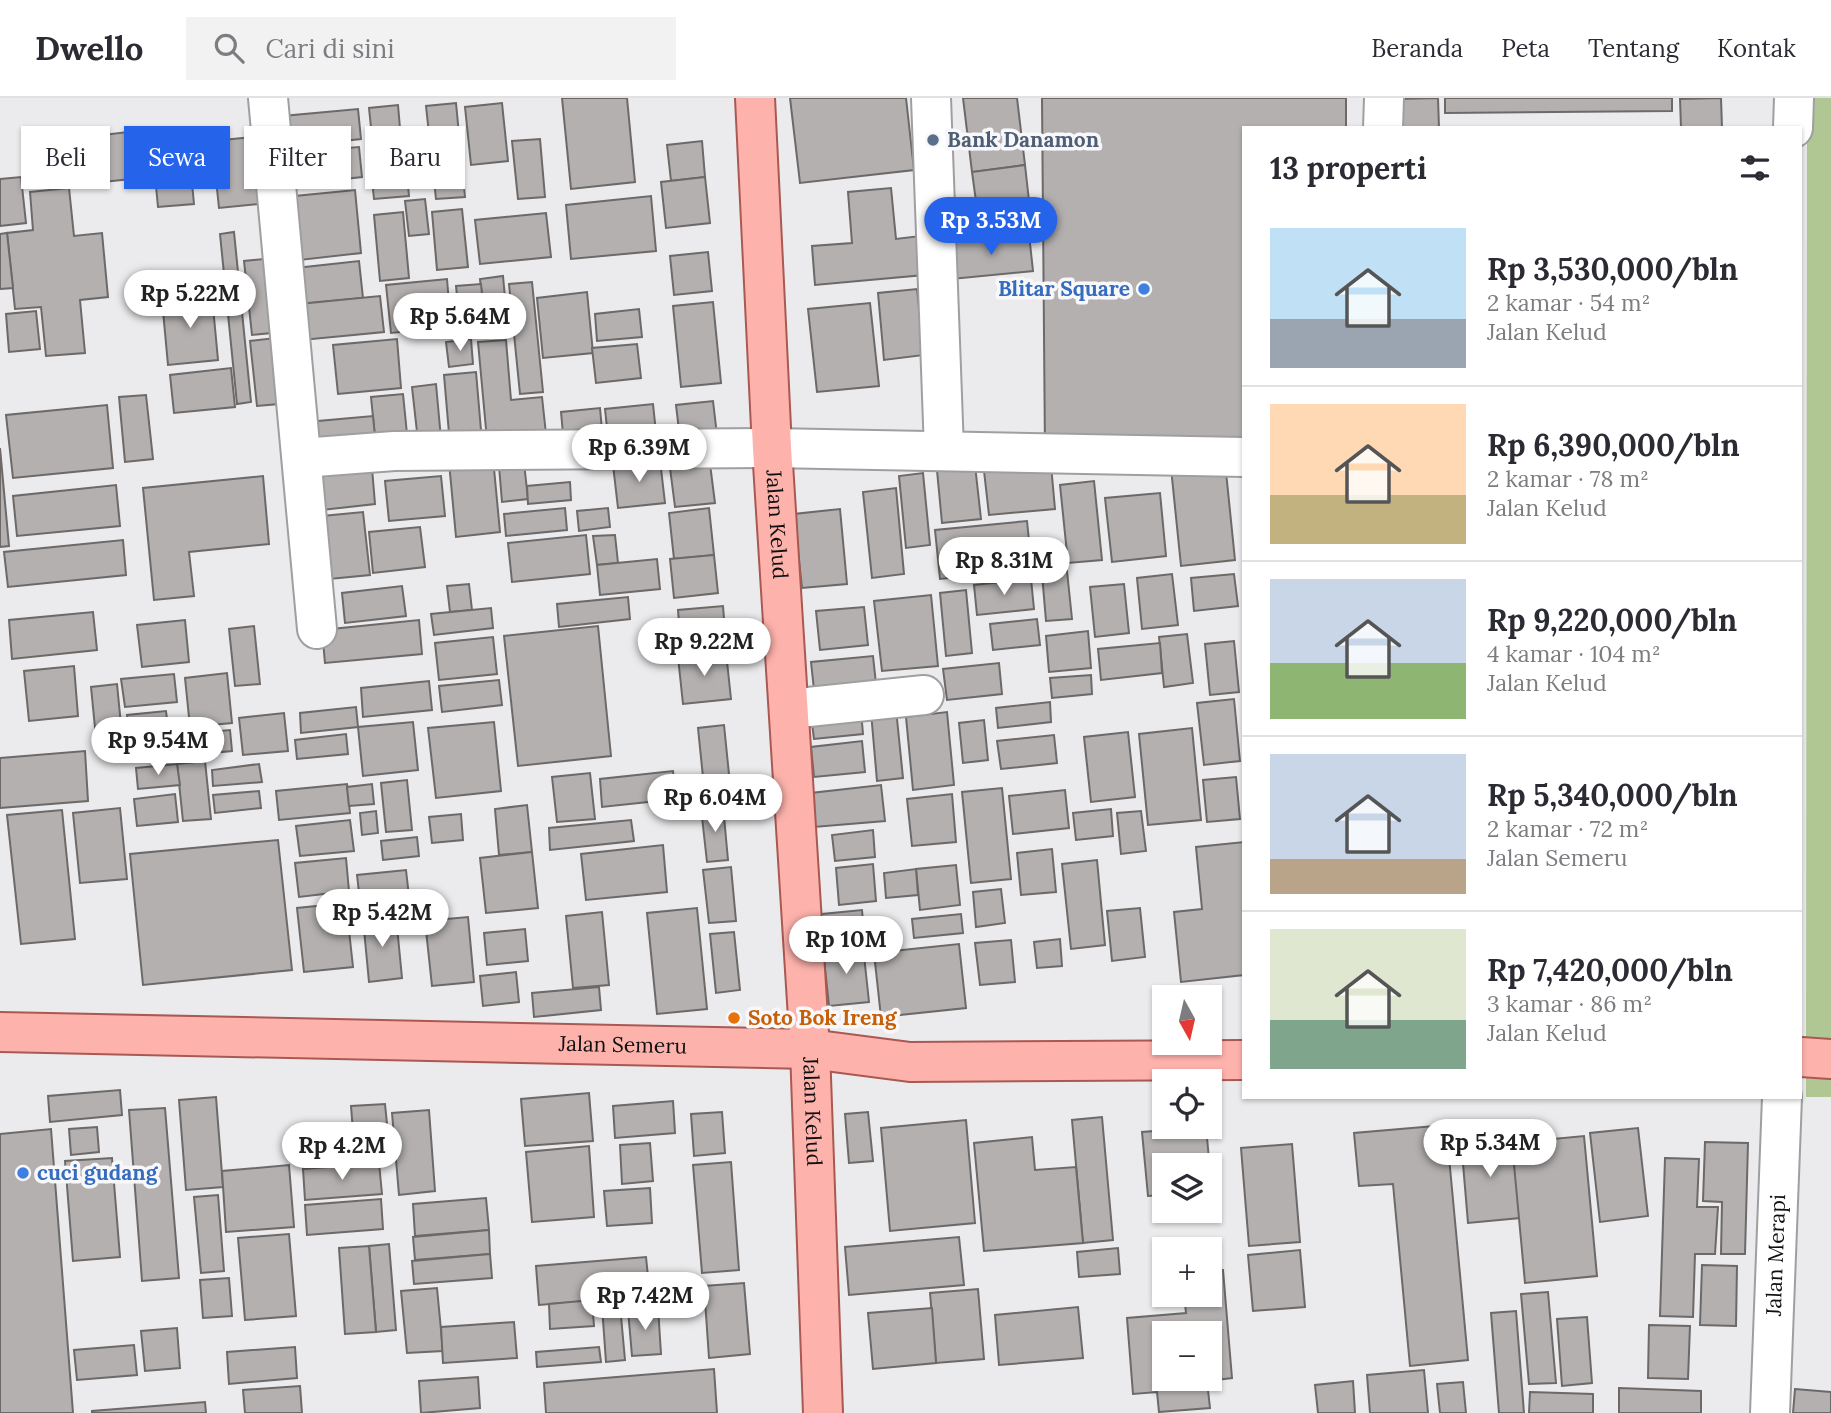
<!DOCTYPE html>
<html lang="id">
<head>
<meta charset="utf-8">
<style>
	body { margin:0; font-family:Lora,serif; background:#f2f2f3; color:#2b2b33; height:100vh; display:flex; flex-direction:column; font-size:26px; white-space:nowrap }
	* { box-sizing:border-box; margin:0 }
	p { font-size:23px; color:#7c7c81 }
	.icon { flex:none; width:38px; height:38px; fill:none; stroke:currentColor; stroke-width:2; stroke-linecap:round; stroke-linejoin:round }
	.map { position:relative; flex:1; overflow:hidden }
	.side { position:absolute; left:1242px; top:28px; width:560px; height:973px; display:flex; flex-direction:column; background:#fff; border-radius:0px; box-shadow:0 2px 5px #0004 }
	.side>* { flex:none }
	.banner { position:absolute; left:21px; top:28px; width:665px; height:63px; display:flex; gap:14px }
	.needle { width:46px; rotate:172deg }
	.tools { position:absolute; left:1152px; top:887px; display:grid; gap:14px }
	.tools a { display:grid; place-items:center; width:70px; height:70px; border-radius:0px; background:#fff; box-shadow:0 2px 5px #0004; font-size:35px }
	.price { position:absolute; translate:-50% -60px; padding:0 16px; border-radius:24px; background:#fff; color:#222; font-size:23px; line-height:46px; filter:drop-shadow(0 2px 4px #0008) }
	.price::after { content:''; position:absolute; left:50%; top:42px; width:21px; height:16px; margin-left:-10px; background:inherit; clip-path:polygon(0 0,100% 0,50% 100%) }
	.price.on { background:#2563eb; color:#fff }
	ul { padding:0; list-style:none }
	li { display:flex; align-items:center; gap:21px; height:175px; padding:0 28px }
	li+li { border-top:2px solid #e1e1e2 }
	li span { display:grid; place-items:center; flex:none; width:196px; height:140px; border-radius:0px; color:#555 }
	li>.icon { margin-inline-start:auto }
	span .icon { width:84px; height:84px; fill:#fffc; stroke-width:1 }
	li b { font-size:30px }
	h2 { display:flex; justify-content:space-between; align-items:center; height:84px; padding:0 28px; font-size:30px }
	.chip { padding:0 24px; border-radius:0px; background:#fff; box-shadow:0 2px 5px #0004; font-size:24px; line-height:63px }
	.chip.on { background:#2563eb; color:#fff }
	header { display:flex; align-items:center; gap:42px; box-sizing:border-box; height:98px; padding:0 35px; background:#fff; border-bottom:2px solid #e1e1e2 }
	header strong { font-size:33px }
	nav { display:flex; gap:38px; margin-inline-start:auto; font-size:24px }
	.search { width:490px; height:63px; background:#f2f2f3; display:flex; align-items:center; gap:18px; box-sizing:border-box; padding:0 24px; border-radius:0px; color:#7c7c81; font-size:26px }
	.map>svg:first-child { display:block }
</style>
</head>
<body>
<header>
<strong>Dwello</strong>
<div class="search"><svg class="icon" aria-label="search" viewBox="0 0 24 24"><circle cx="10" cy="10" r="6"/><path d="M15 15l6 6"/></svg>Cari di sini</div>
<nav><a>Beranda</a><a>Peta</a><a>Tentang</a><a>Kontak</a></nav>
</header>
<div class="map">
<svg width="1831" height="1315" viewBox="0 0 1831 1315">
	<rect width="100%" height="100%" fill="#ebebed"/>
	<!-- green -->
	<polygon fill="#b0c693" points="1807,0 1831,0 1831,999 1806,999"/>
	<!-- building -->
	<g fill="#b3b0af" stroke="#6c6968" stroke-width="2" fill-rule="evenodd">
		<polygon points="562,0 627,0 635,84 571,91"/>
		<polygon points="790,0 906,0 914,72 800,85"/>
		<polygon points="963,0 1017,0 1025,67 972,74"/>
		<polygon points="1042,0 1346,0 1346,30 1244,30 1244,352 1045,354"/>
		<polygon points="1438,0 1439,30 1399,30 1398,1"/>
		<polygon points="1445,0 1672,0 1672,13 1445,15"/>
		<polygon points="1721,0 1722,30 1681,30 1680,1"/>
		<polygon points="456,5 465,99 436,101 426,8"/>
		<polygon points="502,5 508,63 471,67 465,9"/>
		<polygon points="398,7 403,65 375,68 369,10"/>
		<polygon points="358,11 361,41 286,49 283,18"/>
		<polygon points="145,32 150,79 65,88 60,42"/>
		<polygon points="187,33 194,106 158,109 151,37"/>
		<polygon points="263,38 269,105 219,110 212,43"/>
		<polygon points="540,41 545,99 518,101 512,43"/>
		<polygon points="702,43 705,79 671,83 667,47"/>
		<polygon points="359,49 362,79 291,87 287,55"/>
		<polygon points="1025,67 1030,112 978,118 972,74"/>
		<polygon points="407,78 409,98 374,101 372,82"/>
		<polygon points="21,79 26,125 0,128 0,81"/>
		<polygon points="705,79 710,125 666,130 661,84"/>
		<polygon points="69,90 74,138 102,135 108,199 80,202 85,255 46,258 41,209 15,211 7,135 33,132 30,94"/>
		<polygon points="891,90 896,141 920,138 924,177 815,187 812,148 852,145 848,94"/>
		<polygon points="355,92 361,155 291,163 285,99"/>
		<polygon points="651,98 656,153 571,161 566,107"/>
		<polygon points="425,101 429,136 409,138 405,103"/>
		<polygon points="462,111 468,169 437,172 432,114"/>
		<polygon points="403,114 409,180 380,183 374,117"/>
		<polygon points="546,115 551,159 480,166 475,122"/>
		<polygon points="234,134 251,304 237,306 220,136"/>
		<polygon points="7,135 13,190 0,191 0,136"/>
		<polygon points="1029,136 1033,173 952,181 949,144"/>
		<polygon points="708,154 712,193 674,197 670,158"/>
		<polygon points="274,160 282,234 252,237 244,163"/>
		<polygon points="359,163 363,200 291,207 287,171"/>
		<polygon points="503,178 508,233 486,235 480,181"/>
		<polygon points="447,181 451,229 391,235 386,187"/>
		<polygon points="532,184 543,294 520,296 509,186"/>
		<polygon points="481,186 486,235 461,238 456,188"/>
		<polygon points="917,191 924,257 884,262 878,195"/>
		<polygon points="587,194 593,255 543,260 537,200"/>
		<polygon points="212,198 218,262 168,267 162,202"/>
		<polygon points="380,198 384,234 302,242 299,206"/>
		<polygon points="713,204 721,285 681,289 673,208"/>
		<polygon points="870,205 879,288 817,294 808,211"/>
		<polygon points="639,211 642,239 597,243 595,216"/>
		<polygon points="36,213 40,251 9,254 6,216"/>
		<polygon points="284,239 291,305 257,308 250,243"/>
		<polygon points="397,241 401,290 338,296 333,247"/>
		<polygon points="471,241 473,266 449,269 446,244"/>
		<polygon points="506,242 511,302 542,299 546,336 487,342 478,244"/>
		<polygon points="637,246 641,280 596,285 592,250"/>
		<polygon points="231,270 235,309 174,315 170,277"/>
		<polygon points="476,274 482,344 450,347 444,277"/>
		<polygon points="436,286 441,341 418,343 412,289"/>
		<polygon points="403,296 408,346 376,349 371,299"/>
		<polygon points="146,297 153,361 125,364 119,299"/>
		<polygon points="713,303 717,337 680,341 676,307"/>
		<polygon points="653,306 657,344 609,349 605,311"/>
		<polygon points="107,307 113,370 13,380 6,317"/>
		<polygon points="600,310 603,343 564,347 561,314"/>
		<polygon points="373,318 376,349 310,356 307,324"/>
		<polygon points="0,350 9,448 0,449"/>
		<polygon points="371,358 375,406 313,413 307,364"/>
		<polygon points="974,358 981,421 942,425 936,362"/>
		<polygon points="493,360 500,434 456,439 449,364"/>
		<polygon points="660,362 665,405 618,410 613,367"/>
		<polygon points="1225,364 1235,462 1181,468 1171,370"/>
		<polygon points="524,365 528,401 502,404 499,368"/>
		<polygon points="710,366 715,405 675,409 670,370"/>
		<polygon points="1051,367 1055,411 989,417 984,373"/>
		<polygon points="923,375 930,447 906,450 899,378"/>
		<polygon points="263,378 269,446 189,454 194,498 154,502 143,390"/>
		<polygon points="441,378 445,418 389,423 385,383"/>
		<polygon points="1094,383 1102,462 1068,465 1060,387"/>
		<polygon points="570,384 571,402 528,406 527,388"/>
		<polygon points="116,387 120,428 17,438 13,398"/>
		<polygon points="896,390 904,476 872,480 863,394"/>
		<polygon points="1160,395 1166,458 1112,464 1105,400"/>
		<polygon points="565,410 567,432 506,438 504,416"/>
		<polygon points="608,410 610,429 579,433 577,413"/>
		<polygon points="709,410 714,457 674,461 669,415"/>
		<polygon points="840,411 847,486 802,490 794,416"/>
		<polygon points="363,414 370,477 319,482 312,419"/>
		<polygon points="1027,423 1032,472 940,481 935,432"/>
		<polygon points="420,429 425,469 373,475 369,434"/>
		<polygon points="586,437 590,476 512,484 508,445"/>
		<polygon points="615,437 618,465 597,467 593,438"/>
		<polygon points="123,442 126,477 8,489 4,454"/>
		<polygon points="714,457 718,495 674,500 670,461"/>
		<polygon points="657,461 660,491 600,497 597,467"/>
		<polygon points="1067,473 1072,521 1046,523 1042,476"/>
		<polygon points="1172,476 1178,527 1142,531 1137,480"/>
		<polygon points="1234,476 1238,508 1194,513 1191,480"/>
		<polygon points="1031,481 1034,511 977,517 974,487"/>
		<polygon points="469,486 472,512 450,514 447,488"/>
		<polygon points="1124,486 1129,535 1095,539 1090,489"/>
		<polygon points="402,488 406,518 345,525 342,495"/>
		<polygon points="966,492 972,555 946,558 940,495"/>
		<polygon points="931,497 938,568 882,573 874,503"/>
		<polygon points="628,499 630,521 559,529 557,506"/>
		<polygon points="723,508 726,546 681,551 678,512"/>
		<polygon points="864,509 868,547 820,552 816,513"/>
		<polygon points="491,510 493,530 434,537 431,516"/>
		<polygon points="93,514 97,552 12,561 9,522"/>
		<polygon points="1037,521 1040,547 993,552 990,526"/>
		<polygon points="185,522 189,564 142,569 137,527"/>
		<polygon points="419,522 422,556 325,565 322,532"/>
		<polygon points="254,528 260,586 235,588 229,531"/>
		<polygon points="598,528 611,658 518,668 504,538"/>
		<polygon points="1088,533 1091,570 1049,574 1046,538"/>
		<polygon points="1187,536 1193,585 1164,589 1159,539"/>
		<polygon points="493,539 497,576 439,582 435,545"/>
		<polygon points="1234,543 1239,594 1210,597 1205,546"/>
		<polygon points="1160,545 1162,575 1101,582 1098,551"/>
		<polygon points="726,554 731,601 683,606 678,559"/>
		<polygon points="873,558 877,595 815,601 811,564"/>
		<polygon points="999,565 1002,596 947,602 943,571"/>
		<polygon points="74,568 78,618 29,623 24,573"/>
		<polygon points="227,575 232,625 190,629 185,580"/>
		<polygon points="174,576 177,604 125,609 121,581"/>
		<polygon points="1091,577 1092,596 1052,600 1050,580"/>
		<polygon points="499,582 502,607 442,614 439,588"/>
		<polygon points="429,583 432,612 363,619 361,590"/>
		<polygon points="117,586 122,637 96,640 91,589"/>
		<polygon points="1234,601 1240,663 1204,667 1197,605"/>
		<polygon points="1050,604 1051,624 998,630 996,610"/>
		<polygon points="356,609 358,629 301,635 300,615"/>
		<polygon points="896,611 903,680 877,683 871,614"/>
		<polygon points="166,613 171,654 132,659 127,617"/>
		<polygon points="861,613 863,636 814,641 811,618"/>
		<polygon points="947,614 954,687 913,692 906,619"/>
		<polygon points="284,615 288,653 243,657 239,620"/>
		<polygon points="984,622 988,662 963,665 959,625"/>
		<polygon points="413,624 418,672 363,678 358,629"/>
		<polygon points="494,624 501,693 436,700 428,630"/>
		<polygon points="724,627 731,696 705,699 698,630"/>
		<polygon points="1192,630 1201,722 1148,727 1139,636"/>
		<polygon points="230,632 232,653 180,658 178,637"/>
		<polygon points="1128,634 1135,699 1091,704 1084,639"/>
		<polygon points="346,636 348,656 297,661 295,642"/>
		<polygon points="1054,637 1057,665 1001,671 997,643"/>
		<polygon points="862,643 865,674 814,679 811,649"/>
		<polygon points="85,653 88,703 0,710 0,660"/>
		<polygon points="205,663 211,721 183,723 177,666"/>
		<polygon points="177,666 180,687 138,691 136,670"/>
		<polygon points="259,666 262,684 213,688 212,672"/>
		<polygon points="673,673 676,701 602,709 600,681"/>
		<polygon points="590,675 595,721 557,724 552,679"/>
		<polygon points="1236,679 1240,721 1207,724 1203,682"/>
		<polygon points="407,682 412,732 386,734 381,685"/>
		<polygon points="347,686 350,715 279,722 276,693"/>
		<polygon points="372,686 374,706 349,708 347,689"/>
		<polygon points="881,687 885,723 814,729 811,695"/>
		<polygon points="1002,690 1011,781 971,785 962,694"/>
		<polygon points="1065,692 1069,730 1013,736 1009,698"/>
		<polygon points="259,693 261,710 215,715 213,697"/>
		<polygon points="175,696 178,724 137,728 134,701"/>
		<polygon points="952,696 956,744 912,748 907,701"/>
		<polygon points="527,707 532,754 499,757 495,711"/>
		<polygon points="723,708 728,762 707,764 701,710"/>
		<polygon points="120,710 127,781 80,785 73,715"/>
		<polygon points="1111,711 1113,738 1076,742 1073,715"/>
		<polygon points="62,712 75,841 21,846 7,717"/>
		<polygon points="376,713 378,735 362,737 360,715"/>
		<polygon points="1141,713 1146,753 1121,756 1117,715"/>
		<polygon points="461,716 463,742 432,745 429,719"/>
		<polygon points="350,722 354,753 300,758 296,728"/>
		<polygon points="631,722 634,743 550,752 549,730"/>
		<polygon points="873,732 875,759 835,763 832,737"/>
		<polygon points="417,739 419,758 383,762 381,743"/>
		<polygon points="278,742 292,872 143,887 130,756"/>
		<polygon points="1244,744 1244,877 1181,884 1174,814 1202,811 1196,749"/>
		<polygon points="663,747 667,794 586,802 581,756"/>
		<polygon points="1052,751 1056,794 1021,797 1017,755"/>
		<polygon points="532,754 538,810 486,815 480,760"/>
		<polygon points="346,760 349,793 299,799 295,765"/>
		<polygon points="1097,762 1105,847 1071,851 1062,766"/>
		<polygon points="873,766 876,803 839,807 836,770"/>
		<polygon points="956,767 960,807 920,812 916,771"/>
		<polygon points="731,769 736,823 709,825 703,772"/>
		<polygon points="916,771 918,797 886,800 884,775"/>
		<polygon points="406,772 410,807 361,812 357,777"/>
		<polygon points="1001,791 1005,825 976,829 973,794"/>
		<polygon points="346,805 353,869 304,874 297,810"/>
		<polygon points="697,810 707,911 657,916 647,815"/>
		<polygon points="1140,810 1145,859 1112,863 1107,813"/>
		<polygon points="862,812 864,836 815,841 812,817"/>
		<polygon points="602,814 609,887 573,890 566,818"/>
		<polygon points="961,816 963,835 914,840 912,821"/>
		<polygon points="396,818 402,880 369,884 363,821"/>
		<polygon points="468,819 474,884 432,888 425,823"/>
		<polygon points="525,831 528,863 487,867 484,835"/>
		<polygon points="734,834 740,892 716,895 710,836"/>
		<polygon points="1060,841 1062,868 1037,870 1034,844"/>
		<polygon points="1011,842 1015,884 980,887 975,845"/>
		<polygon points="959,846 966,910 881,919 874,855"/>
		<polygon points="863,848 869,904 829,908 823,851"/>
		<polygon points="516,874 519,904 483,908 480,878"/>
		<polygon points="599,889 601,912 534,919 532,895"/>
		<polygon points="120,992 122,1017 50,1024 48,998"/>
		<polygon points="589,995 593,1043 525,1048 521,1001"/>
		<polygon points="216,999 223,1089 186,1092 179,1002"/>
		<polygon points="673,1003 675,1035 615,1040 613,1008"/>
		<polygon points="385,1006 390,1056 355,1059 351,1008"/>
		<polygon points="165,1010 179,1180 142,1183 129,1012"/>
		<polygon points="429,1012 435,1093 399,1097 392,1015"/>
		<polygon points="722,1014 725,1055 694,1058 691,1016"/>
		<polygon points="868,1014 873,1063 849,1065 845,1016"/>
		<polygon points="1102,1019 1113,1142 1083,1145 1072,1022"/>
		<polygon points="966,1022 975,1125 890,1133 881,1030"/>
		<polygon points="1446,1027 1468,1262 1410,1268 1393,1086 1359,1088 1354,1035"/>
		<polygon points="97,1029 99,1054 71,1057 69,1031"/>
		<polygon points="1206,1029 1212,1093 1209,1093 1209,1068 1164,1068 1164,1097 1148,1098 1142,1034"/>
		<polygon points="1638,1030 1648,1118 1600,1124 1590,1035"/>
		<polygon points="51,1031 73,1315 0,1315 0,1036"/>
		<polygon points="1512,1037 1520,1120 1468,1125 1461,1042"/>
		<polygon points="1584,1038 1597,1178 1525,1185 1512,1045"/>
		<polygon points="1032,1039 1035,1072 1076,1069 1083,1145 984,1153 974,1045"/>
		<polygon points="1705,1044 1748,1045 1745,1156 1721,1156 1722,1104 1703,1103"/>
		<polygon points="650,1045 653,1083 622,1086 620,1047"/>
		<polygon points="1292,1046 1300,1144 1249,1148 1241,1050"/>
		<polygon points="589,1048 594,1119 532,1124 526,1054"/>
		<polygon points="112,1060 120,1159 73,1163 65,1063"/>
		<polygon points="1665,1060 1699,1061 1697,1109 1718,1109 1715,1156 1695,1156 1693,1219 1660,1218"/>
		<polygon points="731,1064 739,1172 702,1175 693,1067"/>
		<polygon points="379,1065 382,1096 305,1102 303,1071"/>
		<polygon points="289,1067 294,1129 226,1134 222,1073"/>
		<polygon points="650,1090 652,1125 607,1128 604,1093"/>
		<polygon points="218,1097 224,1173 201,1175 194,1099"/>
		<polygon points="486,1100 489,1132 415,1138 413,1106"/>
		<polygon points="381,1101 383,1131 307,1137 305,1107"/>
		<polygon points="489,1132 490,1156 415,1162 413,1139"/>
		<polygon points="289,1136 296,1218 245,1222 238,1140"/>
		<polygon points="959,1139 964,1187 849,1197 845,1149"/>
		<polygon points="389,1146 396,1232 376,1234 369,1148"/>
		<polygon points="369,1148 376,1234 345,1236 339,1150"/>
		<polygon points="1118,1150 1120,1176 1079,1179 1077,1154"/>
		<polygon points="1300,1152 1305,1209 1253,1213 1248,1157"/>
		<polygon points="490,1156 492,1180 414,1186 412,1163"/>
		<polygon points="646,1159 650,1198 539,1207 536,1168"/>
		<polygon points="1702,1167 1737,1168 1736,1228 1700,1227"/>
		<path d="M1223,1172L1232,1280L1207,1283L1210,1310L1159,1314L1157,1294L1133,1296L1127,1220L1186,1215L1184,1197H1209V1173ZM1164,1236H1209V1281H1164Z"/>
		<polygon points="229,1180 232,1218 203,1220 200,1182"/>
		<polygon points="744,1185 750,1256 709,1260 704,1188"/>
		<polygon points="437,1190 443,1253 407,1255 401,1193"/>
		<polygon points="978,1191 984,1261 936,1265 930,1195"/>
		<polygon points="1548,1194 1556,1285 1529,1286 1521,1196"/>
		<polygon points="592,1202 594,1228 550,1231 549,1206"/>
		<polygon points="620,1207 625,1262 606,1264 602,1208"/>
		<polygon points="658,1209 661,1256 632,1258 628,1212"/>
		<polygon points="1078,1209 1083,1260 999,1267 995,1217"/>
		<polygon points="932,1210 936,1265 873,1271 868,1215"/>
		<polygon points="1516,1213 1524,1315 1499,1315 1491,1215"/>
		<polygon points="1587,1219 1592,1285 1562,1288 1557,1221"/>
		<polygon points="514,1224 517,1260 443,1265 441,1229"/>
		<polygon points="1649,1227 1690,1228 1688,1281 1648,1280"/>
		<polygon points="177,1230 180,1270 145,1273 141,1233"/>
		<polygon points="134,1247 137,1277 77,1282 74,1252"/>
		<polygon points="295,1249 297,1280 229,1286 227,1254"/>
		<polygon points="599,1249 601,1264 537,1269 536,1254"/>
		<polygon points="714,1271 717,1315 546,1315 544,1285"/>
		<polygon points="1424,1272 1428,1315 1370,1315 1367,1277"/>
		<polygon points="478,1279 480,1310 421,1315 419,1283"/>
		<polygon points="1353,1283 1355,1315 1318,1315 1315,1287"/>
		<polygon points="1463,1284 1466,1315 1440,1315 1437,1286"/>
		<polygon points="300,1288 302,1315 245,1315 243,1292"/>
		<polygon points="1619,1290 1701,1293 1701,1315 1619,1315"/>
		<polygon points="1795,1291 1831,1294 1831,1315 1793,1315"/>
		<polygon points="1530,1294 1593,1296 1593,1315 1529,1315"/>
		<polygon points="205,1304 206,1315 92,1315 92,1313"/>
	</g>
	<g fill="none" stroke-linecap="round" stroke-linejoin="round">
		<defs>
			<g id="minor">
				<polyline points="268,0 317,531"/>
				<polyline points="931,0 944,352"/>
				<polyline points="1383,30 1384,0"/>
				<polyline points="1793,30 1794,0"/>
				<polyline points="302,360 394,353 772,350 1244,359"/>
				<polyline points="789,611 924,597"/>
				<path id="s1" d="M1770,1315L1782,999"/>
			</g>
			<g id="major">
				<path id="s2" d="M755,0L772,350L810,951L823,1315"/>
				<path id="s3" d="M0,934L810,951L910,964L1244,962"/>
				<polyline points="1801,959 1831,961"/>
			</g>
		</defs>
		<!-- minor casing -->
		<use href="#minor" stroke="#9f9fa1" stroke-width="42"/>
		<!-- major casing -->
		<use href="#major" stroke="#aa5852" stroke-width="42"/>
		<!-- minor -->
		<use href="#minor" stroke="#fff" stroke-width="38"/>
		<!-- major -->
		<use href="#major" stroke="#feb2ac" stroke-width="38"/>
	</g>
	<!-- markers -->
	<circle fill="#5c6f8a" stroke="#f8f8fb" stroke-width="2.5" cx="933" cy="42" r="7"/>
	<g fill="#3f7fe0" stroke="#f8f8fb" stroke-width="2.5">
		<circle cx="1144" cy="191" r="7"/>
		<circle cx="23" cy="1075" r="7"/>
	</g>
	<circle fill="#e8710a" stroke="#f8f8fb" stroke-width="2.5" cx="734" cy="920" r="7"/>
	<g text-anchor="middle" stroke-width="7" stroke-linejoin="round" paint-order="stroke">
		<!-- service labels -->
		<g font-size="21" font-weight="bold" fill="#4e5e75" stroke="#f8f8fb" text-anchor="start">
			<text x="947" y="49">Bank Danamon</text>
		</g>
		<!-- shop labels -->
		<g font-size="21" font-weight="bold" fill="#366cbe" stroke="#f8f8fb" text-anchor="end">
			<text x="1130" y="198">Blitar Square</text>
			<text x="37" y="1082" text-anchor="start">cuci gudang</text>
		</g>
		<!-- street labels -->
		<g font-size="21" fill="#0f0f10" stroke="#f8f8fb">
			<text dy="7" stroke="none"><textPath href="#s2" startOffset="427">Jalan Kelud</textPath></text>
			<text dy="7" stroke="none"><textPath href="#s3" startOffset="623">Jalan Semeru</textPath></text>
			<text dy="7" stroke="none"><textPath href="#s2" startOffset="1015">Jalan Kelud</textPath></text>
			<text dy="7" stroke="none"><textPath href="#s1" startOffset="158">Jalan Merapi</textPath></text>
		</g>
		<!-- food labels -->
		<g font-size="21" font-weight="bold" fill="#c56008" stroke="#f8f8fb" text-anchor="start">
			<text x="748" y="927">Soto Bok Ireng</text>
		</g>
	</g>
</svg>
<div class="tools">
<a><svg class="needle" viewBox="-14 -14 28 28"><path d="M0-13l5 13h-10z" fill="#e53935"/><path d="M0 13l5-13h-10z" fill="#7c7c81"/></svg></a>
<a><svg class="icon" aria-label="locate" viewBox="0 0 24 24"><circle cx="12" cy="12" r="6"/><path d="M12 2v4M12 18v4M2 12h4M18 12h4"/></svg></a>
<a><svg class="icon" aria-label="layers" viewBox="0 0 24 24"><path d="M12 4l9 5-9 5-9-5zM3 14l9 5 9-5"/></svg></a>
<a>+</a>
<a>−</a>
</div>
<b class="price on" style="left:991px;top:159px">Rp 3.53M</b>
<b class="price" style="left:190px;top:232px">Rp 5.22M</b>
<b class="price" style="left:460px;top:255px">Rp 5.64M</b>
<b class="price" style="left:639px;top:386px">Rp 6.39M</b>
<b class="price" style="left:1004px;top:499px">Rp 8.31M</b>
<b class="price" style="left:704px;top:580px">Rp 9.22M</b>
<b class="price" style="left:158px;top:679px">Rp 9.54M</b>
<b class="price" style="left:715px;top:736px">Rp 6.04M</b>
<b class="price" style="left:382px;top:851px">Rp 5.42M</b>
<b class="price" style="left:846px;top:878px">Rp 10M</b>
<b class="price" style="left:1490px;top:1081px">Rp 5.34M</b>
<b class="price" style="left:342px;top:1084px">Rp 4.2M</b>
<b class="price" style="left:645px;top:1234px">Rp 7.42M</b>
<div class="banner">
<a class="chip">Beli</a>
<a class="chip on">Sewa</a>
<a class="chip">Filter</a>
<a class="chip">Baru</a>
</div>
<section class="side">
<h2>13 properti<svg class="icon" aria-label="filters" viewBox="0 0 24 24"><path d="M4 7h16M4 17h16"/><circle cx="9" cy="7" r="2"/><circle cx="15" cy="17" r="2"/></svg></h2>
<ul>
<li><span style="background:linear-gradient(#bfe0f5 65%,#9aa5b1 0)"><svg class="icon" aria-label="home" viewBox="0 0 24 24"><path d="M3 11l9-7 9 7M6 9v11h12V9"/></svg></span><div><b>Rp 3,530,000/bln</b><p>2 kamar · 54 m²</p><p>Jalan Kelud</p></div></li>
<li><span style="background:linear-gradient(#ffd9b3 65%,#c2b280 0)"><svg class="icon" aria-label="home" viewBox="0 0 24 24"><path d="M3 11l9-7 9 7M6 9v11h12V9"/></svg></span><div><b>Rp 6,390,000/bln</b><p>2 kamar · 78 m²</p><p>Jalan Kelud</p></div></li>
<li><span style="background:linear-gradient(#c9d6e8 60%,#8fb573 0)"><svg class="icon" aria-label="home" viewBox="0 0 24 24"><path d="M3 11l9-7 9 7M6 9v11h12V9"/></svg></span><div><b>Rp 9,220,000/bln</b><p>4 kamar · 104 m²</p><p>Jalan Kelud</p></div></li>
<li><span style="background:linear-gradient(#c9d6e8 75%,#b9a48a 0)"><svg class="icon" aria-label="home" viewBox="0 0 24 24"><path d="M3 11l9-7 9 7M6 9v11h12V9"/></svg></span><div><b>Rp 5,340,000/bln</b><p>2 kamar · 72 m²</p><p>Jalan Semeru</p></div></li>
<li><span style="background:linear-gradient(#dfe7d0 65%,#7fa58c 0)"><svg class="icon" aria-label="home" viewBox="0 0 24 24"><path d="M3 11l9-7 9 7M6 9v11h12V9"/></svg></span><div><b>Rp 7,420,000/bln</b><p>3 kamar · 86 m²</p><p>Jalan Kelud</p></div></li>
</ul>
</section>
</div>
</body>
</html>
